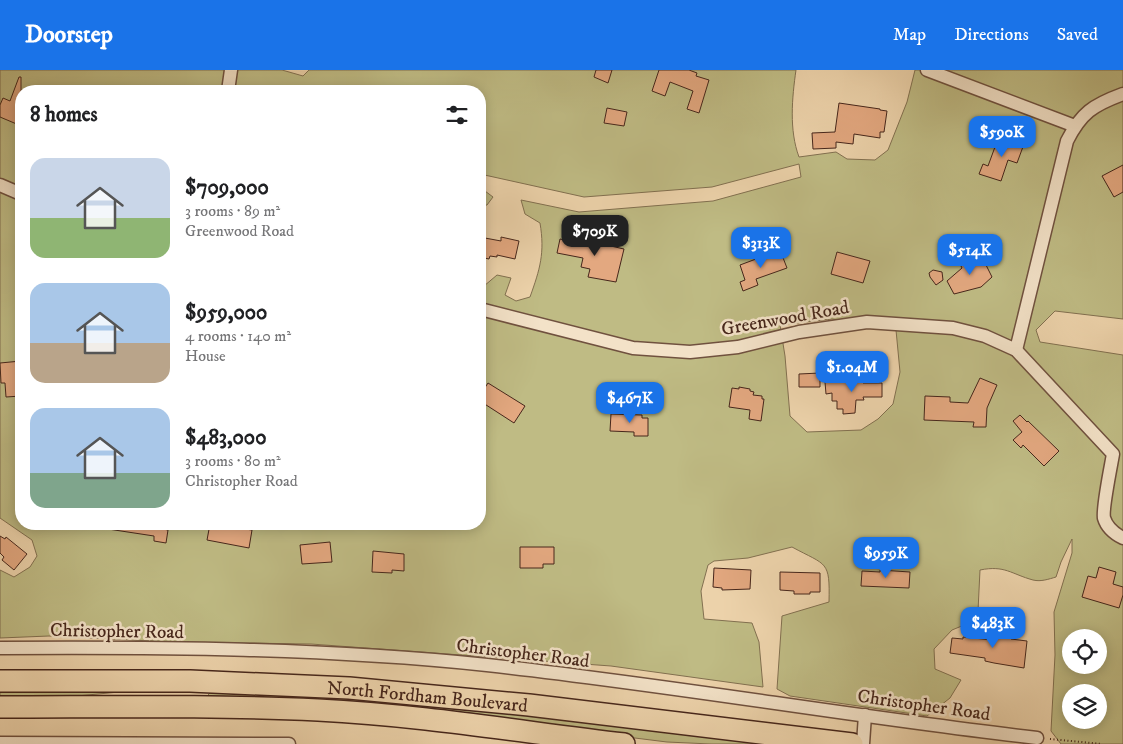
<!DOCTYPE html>
<html lang="en">
<head>
<meta charset="utf-8">
<style>
	body { margin:0; font-family:"IM FELL DW Pica",serif; background:#f2f2f2; color:#202124; height:100vh; display:flex; flex-direction:column; font-size:19px; white-space:nowrap }
	* { box-sizing:border-box; margin:0 }
	p { font-size:16px; color:#757577 }
	.icon { flex:none; width:28px; height:28px; fill:none; stroke:currentColor; stroke-width:2; stroke-linecap:round; stroke-linejoin:round }
	.map { position:relative; flex:1; overflow:hidden }
	.side { position:absolute; left:15px; top:15px; width:471px; height:445px; display:flex; flex-direction:column; background:#fff; border-radius:20px; box-shadow:0 2px 12px #0003 }
	.side>* { flex:none }
	.controls { position:absolute; left:1062px; top:559px; display:grid; gap:10px }
	.controls a { display:grid; place-items:center; width:45px; height:45px; border-radius:50%; background:#fff; box-shadow:0 2px 12px #0003; font-size:25px }
	.price { position:absolute; translate:-50% -42px; padding:0 11px; border-radius:10px; background:#1a73e8; color:#fff; font-size:16px; line-height:32px; filter:drop-shadow(0 1px 2px #0008) }
	.price::after { content:''; position:absolute; left:50%; top:30px; width:15px; height:11px; margin-left:-8px; background:inherit; clip-path:polygon(0 0,100% 0,50% 100%) }
	.price.current { background:#222; color:#fff }
	ul { padding:0; list-style:none }
	li { display:flex; align-items:center; gap:15px; height:125px; padding:0 15px }
	li span { display:grid; place-items:center; flex:none; width:140px; height:100px; border-radius:15px; color:#555 }
	li>.icon { margin-inline-start:auto }
	span .icon { width:60px; height:60px; fill:#fffc; stroke-width:1 }
	li b { font-size:21px }
	h2 { display:flex; justify-content:space-between; align-items:center; height:60px; padding:0 15px; font-size:21px }
	header { display:flex; align-items:center; gap:30px; box-sizing:border-box; height:70px; padding:0 25px; background:#1a73e8; color:#fff }
	header strong { font-size:24px }
	nav { display:flex; gap:28px; margin-inline-start:auto; font-size:18px }
	.map>svg:first-child { display:block }
</style>
</head>
<body>
<header>
<strong>Doorstep</strong>
<nav><a>Map</a><a>Directions</a><a>Saved</a></nav>
</header>
<div class="map">
<svg width="1123" height="674" viewBox="0 0 1123 674">
	<rect width="100%" height="100%" fill="#edd3ab"/>
	<filter id="stains"><feTurbulence type="fractalNoise" baseFrequency=".004" numOctaves="4"/><feColorMatrix values="0 0 0 0 .2 0 0 0 0 .09 0 0 0 0 .02 0 0 0 .5 -.17"/></filter>
	<radialGradient id="worn" r=".72"><stop offset=".6" stop-color="#630" stop-opacity="0"/><stop offset="1" stop-color="#630" stop-opacity=".3"/></radialGradient>
	<!-- green -->
	<g fill="#bfbb84" stroke="#827050" fill-rule="evenodd">
		<path d="M0,0H282L303,6L309,0H796C792,28 789,60 799,87L836,82L847,89L875,90L888,80L907,32L915,0H1123V249L1055,241L1036,260L1040,272L1123,285V674H1061L1051,661L1055,585L1054,542L1072,483V469L1061,492L1056,507C1049,509 1041,512 1033,510C1011,504 1005,495 980,500L978,541L974,551L952,560L934,579L935,599L961,610L950,628L927,646L790,626L777,619L782,546L829,532C830,490 827,496 792,477L748,488L714,491L708,495L701,521L704,549L752,553L759,572L763,617L611,596L311,574L172,572L49,566L0,568V500L14,507L30,497L37,486L32,470L0,448ZM21,21H480V104L584,127L712,117L799,94L801,107L713,131L579,142L521,130L525,144L540,153C545,183 540,199 530,227L516,231L505,225L511,208L497,205L484,216L480,217V454H21ZM832,249L896,260L900,302L893,334L878,349L861,360L807,362L790,346L785,286L780,255ZM1071,568H1099V595H1071ZM1071,622H1099V650H1071Z"/>
		<polygon points="480,120 485,121 493,127 487,135 480,136"/>
		<polygon points="172,617 24,631 0,631 0,618"/>
		<polygon points="215,618 310,621 797,674 711,674 667,672 490,650 202,631"/>
	</g>
	<!-- building -->
	<g fill="#e3a880" stroke="#46261b">
		<polygon points="596,0 612,0 608,13 594,7"/>
		<polygon points="659,0 689,0 697,3 696,6 709,10 699,43 687,39 693,21 670,12 665,26 652,21"/>
		<polygon points="19,7 21,7 21,54 19,55 0,47 0,35 3,28 10,31"/>
		<polygon points="839,33 880,39 880,40 887,41 884,62 880,62 880,68 854,64 853,74 836,72 836,78 813,79 812,63 835,62"/>
		<polygon points="607,38 627,42 624,56 604,53"/>
		<polygon points="999,66 1024,74 1017,93 1008,90 1001,111 979,104 983,94 988,96"/>
		<polygon points="1123,95 1123,122 1114,127 1102,106"/>
		<polygon points="589,166 603,169 602,174 624,179 616,212 588,207 590,199 581,197 583,188 557,183 560,169 587,175"/>
		<polygon points="501,167 519,171 515,189 497,185 497,187 490,186 489,189 480,187 480,169 484,170 485,168 501,171"/>
		<polygon points="780,180 787,198 756,209 758,215 743,221 740,212 745,210 740,195"/>
		<polygon points="837,182 870,191 863,213 831,204"/>
		<polygon points="973,187 975,190 983,189 992,207 981,217 954,224 947,211 962,198 960,194 966,189"/>
		<polygon points="933,200 942,202 943,210 936,215 930,207 929,203"/>
		<polygon points="21,291 21,326 6,327 5,313 1,313 0,293"/>
		<polygon points="820,303 820,317 799,317 799,304"/>
		<polygon points="980,308 997,315 987,338 986,357 973,357 974,352 924,350 925,326 950,327 950,332 968,333"/>
		<polygon points="863,311 863,313 882,313 882,327 863,327 864,330 856,330 855,343 843,344 843,339 837,339 837,331 832,331 832,323 826,324 825,312"/>
		<polygon points="488,313 525,336 514,353 480,331 480,325"/>
		<polygon points="739,317 750,319 750,321 754,322 753,325 762,326 762,329 764,329 761,351 749,349 750,340 729,337 732,318 739,319"/>
		<polygon points="611,344 642,345 642,348 648,348 648,366 634,366 634,362 610,361"/>
		<polygon points="1020,345 1027,352 1028,351 1059,381 1044,396 1023,375 1021,378 1013,370 1022,362 1013,351"/>
		<polygon points="108,454 152,454 152,457 168,460 166,473 154,471 154,466 108,459"/>
		<polygon points="210,454 252,460 249,478 207,470"/>
		<polygon points="0,466 5,469 6,467 27,484 14,500 2,490 4,487 0,483"/>
		<polygon points="330,472 332,492 302,494 300,475"/>
		<polygon points="520,477 554,477 554,494 543,494 543,498 520,498"/>
		<polygon points="373,481 404,484 404,501 392,500 392,503 372,502"/>
		<polygon points="1099,497 1116,502 1113,514 1123,517 1123,525 1119,538 1082,527 1088,506 1096,508"/>
		<polygon points="714,498 751,500 750,519 722,520 722,518 713,517"/>
		<polygon points="880,500 910,502 909,518 861,516 862,501 880,502"/>
		<polygon points="780,502 820,503 820,522 810,522 810,524 794,524 794,521 780,520"/>
		<polygon points="994,560 1011,562 1011,569 1027,571 1024,598 994,593 985,591 985,588 950,583 952,568 963,569 963,567 993,570"/>
	</g>
	<g fill="none" stroke-linecap="round" stroke-linejoin="round">
		<defs>
			<g id="minor">
				<polyline points="927,0 1075,56"/>
				<polyline points="228,21 231,0"/>
				<polyline points="0,115 21,124"/>
				<path d="M480,239L633,278L690,282L738,277L799,262L867,252L953,258L985,266L1016,280L1113,384C1111,396 1102,439 1104,448C1107,458 1115,464 1123,468"/>
				<path d="M1016,280L1067,71C1081,43 1093,35 1123,24"/>
				<path d="M0,578C162,577 325,578 487,595C671,615 853,647 1037,668"/>
				<polyline points="0,673 289,674"/>
				<polyline points="863,674 865,645"/>
			</g>
			<g id="trunk">
				<path id="s1" d="M0,611H190L349,618L529,635L852,674"/>
				<path d="M0,637C106,637 212,635 318,640C420,645 522,662 624,674"/>
			</g>
		</defs>
		<!-- minor casing -->
		<use href="#minor" stroke="#70513f" stroke-width="15"/>
		<!-- trunk casing -->
		<use href="#trunk" stroke="#46261b" stroke-width="24"/>
		<!-- path -->
		<polyline stroke="#46261b" stroke-width="2" stroke-dasharray="1 2.5" stroke-linecap="butt" points="1050,669 1102,674"/>
		<!-- minor -->
		<use href="#minor" stroke="#f3e2c8" stroke-width="12"/>
		<!-- trunk -->
		<use href="#trunk" stroke="#edd3ab" stroke-width="21"/>
	</g>
	<g text-anchor="middle" stroke-width="5" stroke-linejoin="round" paint-order="stroke">
		<!-- street labels -->
		<g font-size="19" fill="#46261b" stroke="#f3e2c8">
			<text transform="translate(785 247) rotate(-10)" y="7">Greenwood Road</text>
			<text transform="translate(117 560) rotate(1)" y="7">Christopher Road</text>
			<text transform="translate(523 582) rotate(7)" y="7">Christopher Road</text>
			<text dy="7" stroke="none"><textPath href="#s1" startOffset="428">North Fordham Boulevard</textPath></text>
			<text transform="translate(924 634) rotate(8)" y="7">Christopher Road</text>
		</g>
	</g>
	<rect width="100%" height="100%" filter="url(#stains)"/>
	<rect width="100%" height="100%" fill="url(#worn)"/>
</svg>
<div class="controls">
<a><svg class="icon" aria-label="locate" viewBox="0 0 24 24"><circle cx="12" cy="12" r="6"/><path d="M12 2v4M12 18v4M2 12h4M18 12h4"/></svg></a>
<a><svg class="icon" aria-label="layers" viewBox="0 0 24 24"><path d="M12 4l9 5-9 5-9-5zM3 14l9 5 9-5"/></svg></a>
</div>
<b class="price" style="left:1002px;top:88px">$590K</b>
<b class="price current" style="left:595px;top:187px">$709K</b>
<b class="price" style="left:761px;top:199px">$313K</b>
<b class="price" style="left:970px;top:206px">$514K</b>
<b class="price" style="left:852px;top:323px">$1.04M</b>
<b class="price" style="left:630px;top:354px">$467K</b>
<b class="price" style="left:886px;top:509px">$959K</b>
<b class="price" style="left:993px;top:579px">$483K</b>
<section class="side">
<h2>8 homes<svg class="icon" aria-label="filters" viewBox="0 0 24 24"><path d="M4 7h16M4 17h16"/><circle cx="9" cy="7" r="2"/><circle cx="15" cy="17" r="2"/></svg></h2>
<ul>
<li><span style="background:linear-gradient(#c9d6e8 60%,#8fb573 0)"><svg class="icon" aria-label="home" viewBox="0 0 24 24"><path d="M3 11l9-7 9 7M6 9v11h12V9"/></svg></span><div><b>$709,000</b><p>3 rooms · 89 m²</p><p>Greenwood Road</p></div></li>
<li><span style="background:linear-gradient(#a9c7e8 60%,#b9a48a 0)"><svg class="icon" aria-label="home" viewBox="0 0 24 24"><path d="M3 11l9-7 9 7M6 9v11h12V9"/></svg></span><div><b>$959,000</b><p>4 rooms · 140 m²</p><p>House</p></div></li>
<li><span style="background:linear-gradient(#a9c7e8 65%,#7fa58c 0)"><svg class="icon" aria-label="home" viewBox="0 0 24 24"><path d="M3 11l9-7 9 7M6 9v11h12V9"/></svg></span><div><b>$483,000</b><p>3 rooms · 80 m²</p><p>Christopher Road</p></div></li>
</ul>
</section>
</div>
</body>
</html>
